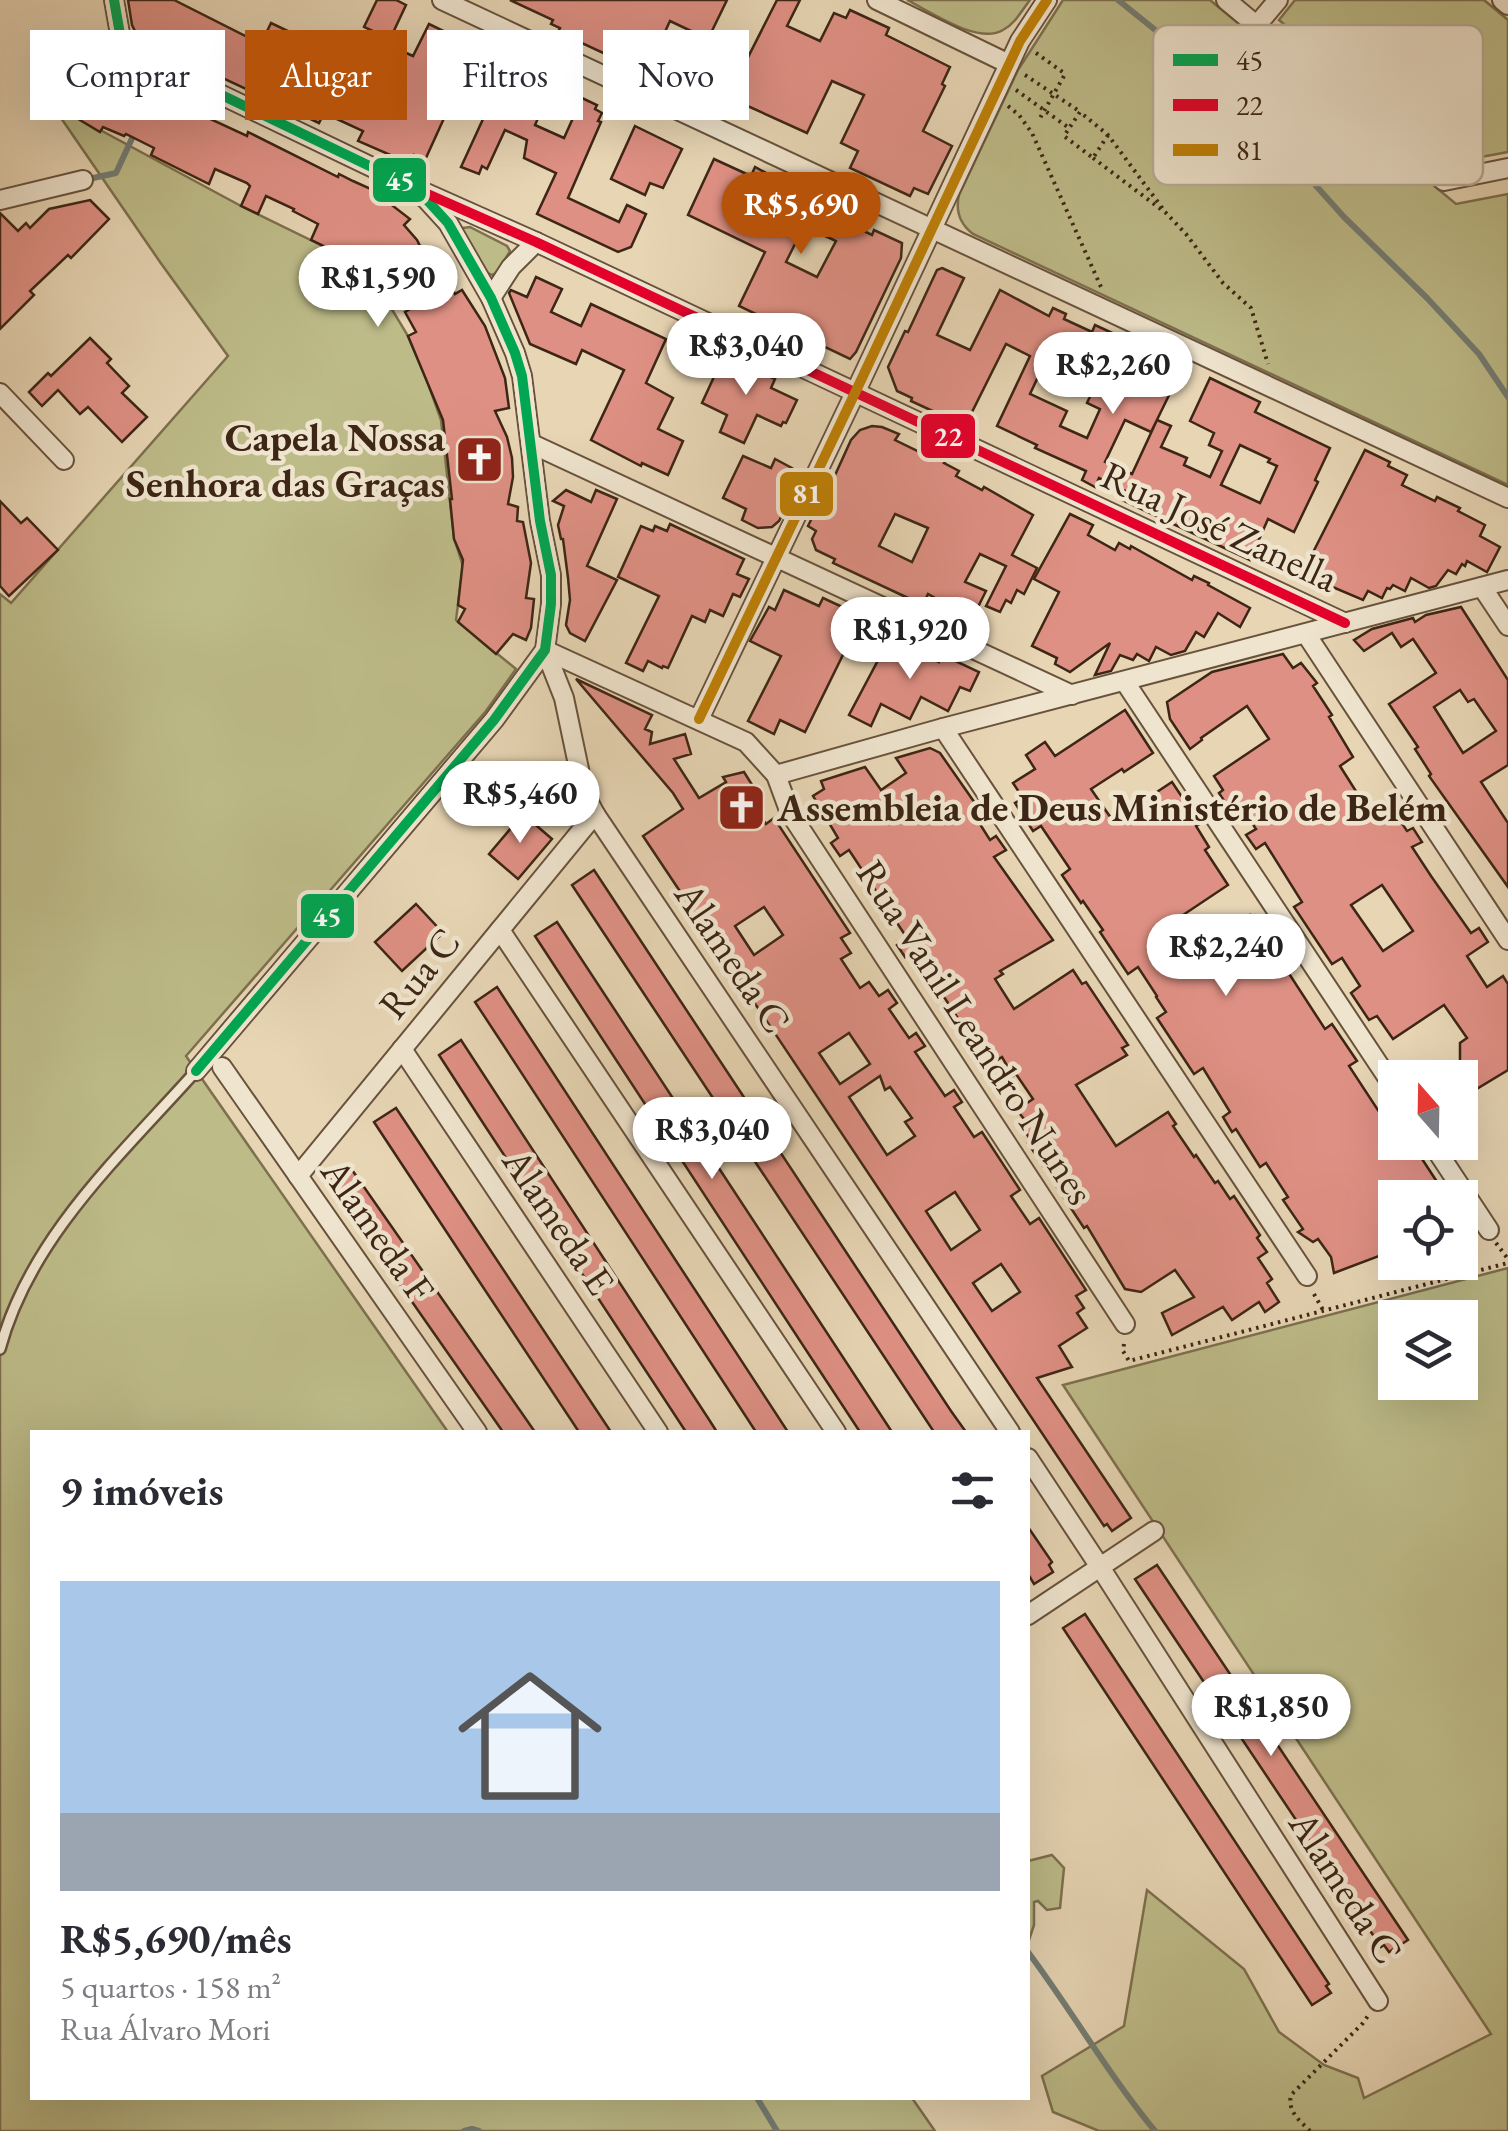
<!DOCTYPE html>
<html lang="pt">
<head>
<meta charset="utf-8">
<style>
	body { margin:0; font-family:"EB Garamond",serif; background:#f7f7f7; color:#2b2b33; height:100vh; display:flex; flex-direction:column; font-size:38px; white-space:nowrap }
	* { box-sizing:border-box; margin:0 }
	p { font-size:32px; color:#7c7c81 }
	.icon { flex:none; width:55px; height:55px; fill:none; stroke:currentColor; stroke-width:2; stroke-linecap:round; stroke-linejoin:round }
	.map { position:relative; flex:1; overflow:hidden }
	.panel { position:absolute; left:30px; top:1430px; width:1000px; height:670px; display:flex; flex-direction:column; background:#fff; border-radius:0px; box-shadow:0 10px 40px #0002 }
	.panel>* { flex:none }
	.banner { position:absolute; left:30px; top:30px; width:1000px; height:90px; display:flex; gap:20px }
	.needle { width:65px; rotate:340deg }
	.tools { position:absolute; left:1378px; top:1060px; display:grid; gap:20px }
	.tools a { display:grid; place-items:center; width:100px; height:100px; border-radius:0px; background:#fff; box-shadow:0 10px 40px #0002; font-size:50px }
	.price { position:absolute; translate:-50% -85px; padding:0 22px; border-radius:35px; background:#fff; color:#222; font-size:32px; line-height:65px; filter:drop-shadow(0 2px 5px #0008) }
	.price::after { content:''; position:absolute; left:50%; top:60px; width:30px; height:22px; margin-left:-15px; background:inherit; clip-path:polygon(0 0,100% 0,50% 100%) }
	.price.on { background:#b45309; color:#fff }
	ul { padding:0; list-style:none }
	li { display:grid; align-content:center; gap:20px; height:530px; padding:0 30px }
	li span { display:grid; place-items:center; height:310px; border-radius:0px; color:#555 }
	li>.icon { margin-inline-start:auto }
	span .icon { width:180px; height:180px; fill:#fffc; stroke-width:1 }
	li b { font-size:42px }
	h2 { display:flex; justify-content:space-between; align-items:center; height:120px; padding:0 30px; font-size:42px }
	.pill { padding:0 35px; border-radius:0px; background:#fff; box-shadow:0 10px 40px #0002; font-size:35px; line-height:90px }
	.pill.on { background:#b45309; color:#fff }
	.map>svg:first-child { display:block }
</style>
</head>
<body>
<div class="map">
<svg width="1508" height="2131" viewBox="0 0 1508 2131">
	<rect width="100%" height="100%" fill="#e7d5b4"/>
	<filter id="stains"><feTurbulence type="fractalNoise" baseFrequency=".002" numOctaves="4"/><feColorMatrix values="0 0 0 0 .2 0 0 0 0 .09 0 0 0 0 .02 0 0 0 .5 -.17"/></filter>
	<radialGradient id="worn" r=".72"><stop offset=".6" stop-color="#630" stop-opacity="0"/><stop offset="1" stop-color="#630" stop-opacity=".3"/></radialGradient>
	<!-- green -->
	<g fill="#bdbb88" stroke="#7d704e" stroke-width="2.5" fill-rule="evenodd">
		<path d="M907,0H1030C1022,10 1015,24 1003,30C978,45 931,12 907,0Z"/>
		<path d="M1063,0H1210L1456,204L1508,194V485L973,234C960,224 955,212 959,195L1018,70Z"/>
		<polygon points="1295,0 1484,0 1508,20 1508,152 1449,163 1279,20"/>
		<polygon points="65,111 241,206 335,252 378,286 408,336 425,375 441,420 454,538 463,566 456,620 516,669 486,711 186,1056 448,1432 32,1432 32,2098 912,2098 935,2131 0,2131 0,594 11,603 228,356 160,262 59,115"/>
		<polygon points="470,227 507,246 510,251 497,273 492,275 486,272 461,234 462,228"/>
		<path d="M1508,1268V2131H1099L1053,2112L1042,2076L1124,2026L1147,1890L1244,1969L1279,2032L1324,2065L1358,2078L1364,2098L1491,2034L1063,1385ZM1395,1318H1460V1382H1395Z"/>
		<polygon points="1052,1855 1064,1868 1060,1908 1047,1910 1038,1901 1034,1902 1034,1925 1028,1943 1028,1861"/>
	</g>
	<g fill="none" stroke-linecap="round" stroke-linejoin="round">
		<!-- stream -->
		<g stroke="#747d74" stroke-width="6">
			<polyline points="1118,0 1231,91 1344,217 1427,298 1479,354 1508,397"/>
			<polyline points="148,102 163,69"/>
			<polyline points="84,180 116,173 135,132"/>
			<path d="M1028,1952C1072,2011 1108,2074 1155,2131"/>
			<polyline points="757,2098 777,2131"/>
			<polyline points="464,2131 472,2129 479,2131"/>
		</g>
	</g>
	<!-- building -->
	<g fill="#df9084" stroke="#3d2615" stroke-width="2.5" fill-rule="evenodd">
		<polygon points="128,0 174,0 261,44 271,23 309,41 307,45 333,57 336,51 363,63 375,39 413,56 429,24 454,36 432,83 455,94 425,160 414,155 411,164 358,141 363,131 324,113 319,123 216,75 220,67 154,37 151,42 137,35 132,25"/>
		<polygon points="377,0 396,0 406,5 390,39 364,27"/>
		<polygon points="510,0 727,0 708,39 670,21 658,47 684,60 692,44 712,54 710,57 741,71 777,0 800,0 787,26 820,41 834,13 846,18 850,10 889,28 886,35 950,67 942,84 945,86 923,131 952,146 928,194 914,188 910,196 850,168 858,151 841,143 864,95 832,81 807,133 741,103 736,115 698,97 702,89 676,76 672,85 558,32 560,28 551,24 553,20"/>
		<polygon points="480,47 486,47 534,70 536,66 575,83 568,100 550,91 535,125 564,138 582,98 597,105 595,109 602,113 598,121 601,122 568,198 619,222 627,205 646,214 631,247 618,252 537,214 556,173 524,158 527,140 505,130 487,169 482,166 479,174 461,167 483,119 453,105"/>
		<polygon points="114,81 132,91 134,88 180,109 183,102 210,114 208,118 247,136 248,132 338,177 339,174 353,181 371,189 410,219 404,225 417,240 434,274 442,270 455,294 462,290 485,326 505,378 509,408 495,411 507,437 512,458 513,477 508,504 518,507 517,521 523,522 531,563 526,598 534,599 531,628 526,640 513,634 496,654 458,622 465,609 458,605 463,560 454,539 450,499 452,499 443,420 408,336 416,332 405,312 410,309 408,306 413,303 397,275 378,286 336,252 311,240 318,224 293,211 294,209 266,196 258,214 241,206 250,186 247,183 215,169 209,184 151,155 154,148 126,134 124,136 103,127 100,132 65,111"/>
		<polygon points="635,126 682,149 663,188 650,183 645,195 611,179"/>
		<path d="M714,159L751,176L755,167L768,174L765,181L793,195L794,193L818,203L820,198L846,210L841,220L872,235L874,230L902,243L901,258L856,352L850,359L739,306L765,252L688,215ZM804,226L836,241L817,277L786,262Z"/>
		<polygon points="90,200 109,219 71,258 68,255 30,291 34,295 0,329 0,213 18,231 26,223 30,228 49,209"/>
		<path d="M942,268L964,278L937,335L970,350L1000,290L1049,316L1053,308L1066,314L1064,319L1092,332L1095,325L1132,342L1126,354L1161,370L1167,375L1166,377L1172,380L1170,385L1173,387L1151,432L1125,420L1105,462L1132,474L1157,420L1171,426L1161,447L1187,458L1184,465L1210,477L1222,451L1209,445L1214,433L1190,421L1210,378L1260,402L1255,412L1330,448L1315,480L1318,482L1294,532L1268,519L1250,560L1122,500L1126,491L1099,478L1095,487L1082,480L1086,471L1035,448L1037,445L997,426L1030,356L1006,344L965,426L911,401L912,398L897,391L888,367L905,331L908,332L937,270ZM1047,358L1088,377L1085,382L1095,386L1087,403L1100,409L1087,438L1060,426L1067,411L1030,394ZM1240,445L1270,459L1268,462L1277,466L1260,503L1221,485Z"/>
		<polygon points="536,277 562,289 551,312 581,326 591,304 666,339 646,383 673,398 658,429 683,441 668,475 642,463 641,466 591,440 624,370 582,350 576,364 530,344 509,293 511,290 527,297"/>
		<polygon points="90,338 111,359 107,363 129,386 122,393 147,417 122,442 88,407 80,414 58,390 42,406 29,392 48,373 51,376"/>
		<polygon points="724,355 775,379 771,388 797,400 786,423 783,422 781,426 757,415 744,443 720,432 727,415 702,403"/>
		<path d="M872,426L882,427L899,434L895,440L928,456L932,449L948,457L944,463L959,471L956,476L982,490L984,487L1033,515L1012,555L1037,568L1024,594L1017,590L1011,603L1006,600L1000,612L986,606L1006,566L980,554L965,582L986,591L972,619L928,594L923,605L833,563L835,559L816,550L812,539L816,531L808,526L829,483L831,484L851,440L860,430ZM895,514L928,528L912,562L879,546Z"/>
		<polygon points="1365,450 1390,462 1388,466 1407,475 1402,485 1435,501 1437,497 1460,508 1458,511 1485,525 1480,536 1500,547 1487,572 1467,561 1465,566 1462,564 1456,574 1448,570 1436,586 1429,588 1411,578 1405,591 1393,585 1390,589 1387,588 1382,598 1368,591 1363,600 1302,574"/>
		<polygon points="743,456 771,468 775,459 792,468 790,474 796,477 784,501 788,503 779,521 772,527 758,528 742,520 746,509 723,498"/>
		<polygon points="566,490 591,502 596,490 617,499 587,566 617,580 585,641 570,633 566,625 570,600 568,578 563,539 561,539 558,525 564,506 553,501"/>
		<polygon points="0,501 21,523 27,518 58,550 9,596 0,586"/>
		<polygon points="1070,514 1093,525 1088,535 1115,550 1119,543 1130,549 1131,546 1192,580 1194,576 1209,583 1208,585 1250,608 1240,627 1218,613 1204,637 1196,632 1185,651 1171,655 1156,647 1149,661 1137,654 1133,660 1120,655 1111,671 1095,675 1110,643 1070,672 1055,664 1057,658 1032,646 1059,592 1034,579"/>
		<polygon points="670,524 744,559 737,574 749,579 740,597 733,594 723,616 710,610 705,622 692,616 668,668 663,666 662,668 648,661 643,671 626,663 659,596 618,577 641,526 653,531 655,526 667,531"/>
		<polygon points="784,590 819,606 823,598 862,616 805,732 780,720 774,734 748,721 781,656 750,641 769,607 775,610"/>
		<path d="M1461,607L1508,680V765L1481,782L1508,823V887L1429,776L1431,774L1415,749L1418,747L1389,704L1436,673L1413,639L1401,647L1392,633L1364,651L1354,640L1372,629L1413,618L1415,622L1426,615ZM1460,690L1468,702L1474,699L1496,731L1463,753L1434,707Z"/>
		<polygon points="892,634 910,643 908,647 939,662 943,655 979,672 970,691 960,687 948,711 921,697 910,719 881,704 871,726 849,715"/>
		<path d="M1283,654L1293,668L1301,663L1317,683L1313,686L1332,715L1329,717L1353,757L1340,766L1371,815L1389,804L1407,831L1413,828L1422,842L1412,847L1431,876L1471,933L1479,928L1488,942L1467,956L1487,987L1503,976L1508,984V1070L1460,1099V1043L1467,1038L1444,1005L1393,1039L1377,1016L1369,1020L1351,993L1360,986L1342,958L1332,964L1294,907L1302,902L1265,843L1256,849L1246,835L1256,829L1237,801L1228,807L1219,793L1223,790L1214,776L1269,739L1247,706L1201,738L1202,740L1190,749L1170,719L1167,702L1212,672ZM1382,885L1413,931L1383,951L1351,905Z"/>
		<path d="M576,679L652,715L645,729L652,732L650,744L685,734L691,754L674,759L699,798L726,782L723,777L744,772L754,788L745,794L766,824L774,818L850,933L841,938L851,953L841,959L860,988L869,982L879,996L888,990L897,1003L889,1009L909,1038L916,1033L925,1046L915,1052L945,1096L954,1090L962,1102L954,1107L974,1137L982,1132L1020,1190L1011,1196L1030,1224L1039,1218L1086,1290L1076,1296L1084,1308L1077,1313L1087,1328L1059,1346L1072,1367L1037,1378L1131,1518L1112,1531L1107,1524L1104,1526L643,836L683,809L673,793ZM764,907L783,935L754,955L735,926ZM849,1033L870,1064L840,1084L819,1053ZM880,1076L885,1090L890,1087L912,1118L905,1122L915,1136L887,1155L849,1097ZM955,1192L980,1230L951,1250L926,1211ZM1001,1264L1020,1292L992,1311L973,1283Z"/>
		<polygon points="1125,710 1153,753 1124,772 1122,769 1091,789 1113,821 1172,782 1200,824 1196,826 1209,847 1205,850 1228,885 1177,919 1197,950 1250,915 1259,929 1247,937 1268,969 1277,963 1285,974 1288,972 1325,1029 1332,1024 1357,1061 1349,1066 1395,1136 1395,1142 1411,1142 1443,1191 1433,1198 1395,1198 1395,1250 1334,1273 1331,1257 1318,1239 1313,1242 1298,1232 1303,1229 1283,1200 1288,1197 1266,1163 1260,1167 1236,1129 1232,1132 1223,1117 1230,1112 1203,1068 1194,1074 1157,1018 1166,1012 1156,997 1157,996 1138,967 1128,974 1100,932 1103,930 1083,901 1081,903 1062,875 1070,869 1041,826 1033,831 1015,803 1023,798 1013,783 1035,769 1026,755 1045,742 1055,756"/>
		<polygon points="930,748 940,753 977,806 971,810 990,840 996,836 1006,850 994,857 1053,940 1000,971 1003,974 995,979 1014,1009 1073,970 1082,984 1086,982 1128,1045 1122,1048 1127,1055 1076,1085 1116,1146 1168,1112 1176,1124 1173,1126 1194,1157 1196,1155 1215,1183 1218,1181 1230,1199 1234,1196 1260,1235 1257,1238 1267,1252 1258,1258 1272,1279 1267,1283 1279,1302 1265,1312 1259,1302 1232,1320 1223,1307 1172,1335 1162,1313 1194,1297 1175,1270 1141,1292 1125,1289 1087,1226 1084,1228 1028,1143 1031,1141 1022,1126 1027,1123 1017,1110 1033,1099 1016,1074 1013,1076 1002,1057 985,1068 960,1032 963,1030 960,1024 961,1023 933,980 929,983 909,953 905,957 897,945 907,938 849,850 840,856 831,843 838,838 813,796 824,789 821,781 865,767 881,790 906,773 896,758"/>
		<polygon points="523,814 552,839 518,879 489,854"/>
		<polygon points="594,870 951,1411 966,1432 934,1432 572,885"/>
		<polygon points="416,904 443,933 402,971 375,942"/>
		<polygon points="557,922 730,1185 892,1432 860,1432 808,1353 535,936"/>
		<polygon points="497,987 510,1007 788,1432 756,1432 500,1040 475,1002"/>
		<polygon points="461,1040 708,1418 717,1432 686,1432 485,1126 439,1055"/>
		<polygon points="396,1108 408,1126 611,1432 579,1432 473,1272 374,1122"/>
		<polygon points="350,1167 519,1409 535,1432 503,1432 394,1276 329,1181"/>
		<polygon points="1028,1527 1052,1562 1049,1565 1053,1572 1034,1584 1028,1574"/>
		<polygon points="1157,1565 1408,1940 1389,1952 1384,1945 1381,1947 1135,1579"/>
		<polygon points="1085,1614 1329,1984 1326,1986 1331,1993 1312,2005 1063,1628"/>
	</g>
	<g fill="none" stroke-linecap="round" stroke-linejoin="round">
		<defs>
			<path id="service" d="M0,1349C30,1237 121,1155 196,1071"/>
			<g id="minor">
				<polyline points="114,0 120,34 132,52 407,184 427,200 448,223 491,298 515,353 522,376 540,521 551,575 551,604 545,650 494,720 196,1071"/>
				<polyline points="442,0 1508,498"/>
				<polyline points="877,0 1009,64"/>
				<polyline points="1226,0 1444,181 1508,168"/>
				<polyline points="1502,0 1508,5"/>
				<polyline points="1256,26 1278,0"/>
				<polyline points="426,193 536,242 1345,623"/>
				<polyline points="0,200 83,180"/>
				<polyline points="491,298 511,267 536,242"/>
				<polyline points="0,393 64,460"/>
				<polyline points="532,444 1072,695"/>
				<polyline points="1482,587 1508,626"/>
				<polyline points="1306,634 1508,940"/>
				<polyline points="545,650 564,698 584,793 595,814 1010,1432"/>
				<polyline points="545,650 746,742 776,775 790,813 1125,1324"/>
				<polyline points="1125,682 1395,1089"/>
				<polyline points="699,719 855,393 1020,41 1047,0"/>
				<polyline points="943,728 1307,1276"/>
				<polyline points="776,775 943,728 1508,580"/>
				<polyline points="500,930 836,1432"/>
				<polyline points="402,1049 658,1432"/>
				<polyline points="222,1067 477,1432"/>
				<polyline points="1431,1142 1489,1230"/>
				<polyline points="298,1176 595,814"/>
				<polyline points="1028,1458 1100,1567 1378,2001"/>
				<polyline points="1028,1615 1154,1531"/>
			</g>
		</defs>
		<!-- service casing -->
		<use href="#service" stroke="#68523d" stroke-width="14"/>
		<!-- minor casing -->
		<use href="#minor" stroke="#68523d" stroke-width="22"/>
		<!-- path -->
		<g stroke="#3d2615" stroke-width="4" stroke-dasharray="2.5 5" stroke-linecap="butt">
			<polyline points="1036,53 1064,73 1064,76 1040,118"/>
			<polyline points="1025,75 1079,111"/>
			<polyline points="1016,90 1069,128"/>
			<polyline points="1008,106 1019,115 1032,133 1101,287"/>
			<polyline points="1108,135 1093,158 1064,136 1080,112 1108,135 1163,209"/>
			<polyline points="1093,158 1166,213 1186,234 1223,283 1251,308 1268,364"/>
			<polyline points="1496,1243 1508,1259"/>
			<polyline points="1314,1294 1323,1310"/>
			<polyline points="1124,1344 1123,1351 1129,1361 1508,1263"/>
			<path d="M1310,2131C1300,2121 1287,2111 1291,2095L1363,2023L1370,2013"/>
		</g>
		<!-- service -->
		<use href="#service" stroke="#efe4ce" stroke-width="9"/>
		<!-- minor -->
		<use href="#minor" stroke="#efe4ce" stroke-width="18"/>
		<defs>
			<polyline id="bus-1" points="114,0 120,34 132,52 407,184 427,200 448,223 491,298 515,353 522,376 540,521 551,575 551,604 545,650 494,720 196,1071"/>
			<polyline id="bus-2" points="414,188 536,242 1345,623"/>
			<polyline id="bus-3" points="699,719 855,393 1020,41 1047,0"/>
		</defs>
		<!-- bus-1 casing -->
		<use href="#bus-1" stroke="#efe4ce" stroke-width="18"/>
		<!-- bus-2 casing -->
		<use href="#bus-2" stroke="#efe4ce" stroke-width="18"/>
		<!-- bus-3 casing -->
		<use href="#bus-3" stroke="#efe4ce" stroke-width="18"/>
		<!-- bus-1 -->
		<use href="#bus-1" stroke="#00a651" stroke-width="10"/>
		<!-- bus-2 -->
		<use href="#bus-2" stroke="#e4002b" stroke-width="10"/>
		<!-- bus-3 -->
		<use href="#bus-3" stroke="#bf8006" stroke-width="10"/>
	</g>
	<!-- icons -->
	<defs>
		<symbol id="church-square" viewBox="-11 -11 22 22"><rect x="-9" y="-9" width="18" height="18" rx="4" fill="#8f2418" stroke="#efe4ce"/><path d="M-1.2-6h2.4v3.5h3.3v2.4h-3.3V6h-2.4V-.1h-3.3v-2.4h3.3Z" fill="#fff"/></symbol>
	</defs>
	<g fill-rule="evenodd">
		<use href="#church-square" x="452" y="432" width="55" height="55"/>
		<use href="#church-square" x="714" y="780" width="55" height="55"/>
	</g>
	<g text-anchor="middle" stroke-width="9" stroke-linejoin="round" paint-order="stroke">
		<!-- poi labels -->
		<g font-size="40" font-weight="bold" fill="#3d2615" stroke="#efe4ce" text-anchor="end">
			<text x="445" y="451">Capela Nossa<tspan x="445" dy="46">Senhora das Graças</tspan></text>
			<text x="777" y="821" text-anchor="start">Assembleia de Deus Ministério de Belém</text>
		</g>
		<!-- street labels -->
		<g font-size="40" fill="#3d2615" stroke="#efe4ce">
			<text transform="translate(1220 526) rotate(25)" y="14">Rua José Zanella</text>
			<text transform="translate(733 957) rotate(56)" y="14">Alameda C</text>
			<text transform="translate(419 973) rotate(-51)" y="14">Rua C</text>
			<text transform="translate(976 1032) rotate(57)" y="14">Rua Vanil Leandro Nunes</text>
			<text transform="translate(559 1221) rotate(56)" y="14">Alameda E</text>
			<text transform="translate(378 1230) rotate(55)" y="14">Alameda F</text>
			<text transform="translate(1346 1887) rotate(57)" y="14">Alameda C</text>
		</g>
	</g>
	<!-- legend -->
	<rect x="1153" y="25" width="330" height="160" rx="15" fill="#efe4ce" stroke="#baab96" stroke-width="2.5"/>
	<rect x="1173" y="54" width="45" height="12" fill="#00a651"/>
	<rect x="1173" y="99" width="45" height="12" fill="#e4002b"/>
	<rect x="1173" y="144" width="45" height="12" fill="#bf8006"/>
	<g font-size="28" fill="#3d2615">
		<text x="1236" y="70">45</text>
		<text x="1236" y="115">22</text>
		<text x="1236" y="160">81</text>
	</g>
	<g stroke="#efe4ce" stroke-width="4">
		<rect x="371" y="156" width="57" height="48" rx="10" fill="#00a651"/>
		<rect x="919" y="412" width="58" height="48" rx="10" fill="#e4002b"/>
		<rect x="778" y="470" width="57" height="48" rx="10" fill="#bf8006"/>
		<rect x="299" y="892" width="57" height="48" rx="10" fill="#00a651"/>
	</g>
	<g font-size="28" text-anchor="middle" font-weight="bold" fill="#fff">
		<text x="400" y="190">45</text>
		<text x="948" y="446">22</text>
		<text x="807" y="503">81</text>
		<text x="327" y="926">45</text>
	</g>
	<rect width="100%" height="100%" filter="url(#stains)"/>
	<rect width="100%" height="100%" fill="url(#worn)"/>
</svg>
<div class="tools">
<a><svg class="needle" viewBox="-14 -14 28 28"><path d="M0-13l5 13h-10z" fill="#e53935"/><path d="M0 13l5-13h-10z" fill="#7c7c81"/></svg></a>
<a><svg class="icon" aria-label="locate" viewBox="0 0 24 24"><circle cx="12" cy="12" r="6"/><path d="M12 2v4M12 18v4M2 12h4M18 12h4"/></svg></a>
<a><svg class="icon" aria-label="layers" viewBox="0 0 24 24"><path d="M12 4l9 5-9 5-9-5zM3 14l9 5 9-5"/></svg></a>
</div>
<b class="price on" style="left:801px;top:257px">R$5,690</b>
<b class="price" style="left:378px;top:330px">R$1,590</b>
<b class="price" style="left:746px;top:398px">R$3,040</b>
<b class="price" style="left:1113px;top:417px">R$2,260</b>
<b class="price" style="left:910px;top:682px">R$1,920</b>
<b class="price" style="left:520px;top:846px">R$5,460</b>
<b class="price" style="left:1226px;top:999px">R$2,240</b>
<b class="price" style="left:712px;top:1182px">R$3,040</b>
<b class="price" style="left:1271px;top:1759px">R$1,850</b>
<div class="banner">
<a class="pill">Comprar</a>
<a class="pill on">Alugar</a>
<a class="pill">Filtros</a>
<a class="pill">Novo</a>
</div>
<section class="panel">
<h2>9 imóveis<svg class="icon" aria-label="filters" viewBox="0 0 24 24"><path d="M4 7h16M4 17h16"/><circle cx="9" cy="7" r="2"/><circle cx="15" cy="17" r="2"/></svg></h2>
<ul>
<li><span style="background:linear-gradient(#a9c7e8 75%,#9aa5b1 0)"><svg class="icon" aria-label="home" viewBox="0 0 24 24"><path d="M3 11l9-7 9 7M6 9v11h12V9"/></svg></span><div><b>R$5,690/mês</b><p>5 quartos · 158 m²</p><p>Rua Álvaro Mori</p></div></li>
</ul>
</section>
</div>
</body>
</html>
